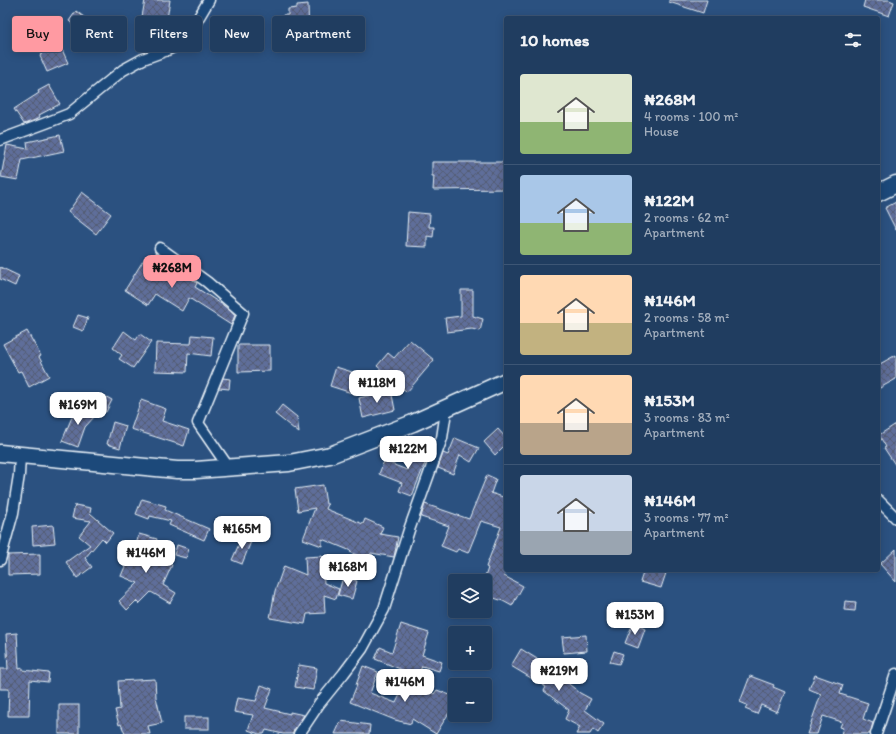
<!DOCTYPE html>
<html lang="en">
<head>
<meta charset="utf-8">
<style>
	body { margin:0; font-family:Itim,sans-serif; background:#284466; color:#f1f3f6; height:100vh; display:flex; flex-direction:column; font-size:15px; white-space:nowrap }
	* { box-sizing:border-box; margin:0 }
	p { font-size:13px; color:#a2aebd }
	.icon { flex:none; width:22px; height:22px; fill:none; stroke:currentColor; stroke-width:2; stroke-linecap:round; stroke-linejoin:round }
	.map { position:relative; flex:1; overflow:hidden }
	.sheet { position:absolute; left:504px; top:16px; width:376px; height:556px; display:flex; flex-direction:column; background:#203d60; border-radius:4px; box-shadow:0 2px 10px #0003,0 0 0 1px #3d5675 }
	.sheet>* { flex:none }
	.top-card { position:absolute; left:12px; top:16px; width:380px; height:36px; display:flex; gap:8px }
	.controls { position:absolute; left:448px; top:574px; display:grid; gap:8px }
	.controls a { display:grid; place-items:center; width:44px; height:44px; border-radius:4px; background:#203d60; box-shadow:0 2px 10px #0003,0 0 0 1px #3d5675; font-size:20px }
	.price { position:absolute; translate:-50% -34px; padding:0 9px; border-radius:8px; background:#fff; color:#222; font-size:13px; line-height:26px; filter:drop-shadow(0 1px 2px #0008) }
	.price::after { content:''; position:absolute; left:50%; top:24px; width:12px; height:9px; margin-left:-6px; background:inherit; clip-path:polygon(0 0,100% 0,50% 100%) }
	.price.selected { background:#ff9aa2; color:#111 }
	ul { padding:0; list-style:none }
	li { display:flex; align-items:center; gap:12px; height:100px; padding:0 16px }
	li+li { border-top:1px solid #3d5675 }
	li span { display:grid; place-items:center; flex:none; width:112px; height:80px; border-radius:4px; color:#555 }
	li>.icon { margin-inline-start:auto }
	span .icon { width:48px; height:48px; fill:#fffc; stroke-width:1 }
	li b { font-size:17px }
	h2 { display:flex; justify-content:space-between; align-items:center; height:48px; padding:0 16px; font-size:17px }
	.chip { padding:0 14px; border-radius:4px; background:#203d60; box-shadow:0 2px 10px #0003,0 0 0 1px #3d5675; font-size:14px; line-height:36px }
	.chip.selected { background:#ff9aa2; color:#111 }
	.map>svg:first-child { display:block }
</style>
</head>
<body>
<div class="map">
<svg width="896" height="734" viewBox="0 0 896 734">
	<defs>
		<pattern id="building-cross-hatch" width="8" height="8" patternUnits="userSpaceOnUse"><rect width="8" height="8" fill="#5f6e9a"/><path d="M0 0l8 8M0 8l8-8" fill="none" stroke="#525b72"/></pattern>
	</defs>
	<rect width="100%" height="100%" fill="#2b5180"/>
	<filter id="ink" filterUnits="userSpaceOnUse"><feTurbulence type="fractalNoise" baseFrequency=".025" numOctaves="2"/><feDisplacementMap in="SourceGraphic" scale="8" xChannelSelector="R" yChannelSelector="G"/><feConvolveMatrix kernelMatrix="1 2 1 2 8 2 1 2 1" color-interpolation-filters="sRGB"/></filter>
	<g filter="url(#ink)">
		<!-- building -->
		<g fill="url(#building-cross-hatch)" stroke="#e8f1f8">
			<polygon points="145,0 170,0 165,32 140,28"/>
			<polygon points="669,0 707,0 703,13 669,2"/>
			<polygon points="865,0 889,0 894,2 889,16 863,7"/>
			<polygon points="308,4 309,36 290,37 290,28 283,28 283,15 288,15 288,9 297,8 297,5"/>
			<polygon points="76,11 84,17 76,27 69,21"/>
			<polygon points="56,36 68,63 47,72 40,56"/>
			<polygon points="49,85 60,104 39,115 40,117 35,120 24,124 14,109 39,93 38,91"/>
			<polygon points="60,135 64,151 22,160 18,180 1,177 7,145 28,149 27,142"/>
			<polygon points="432,162 506,162 506,189 433,190 434,176 432,176"/>
			<polygon points="82,192 111,214 96,234 68,212"/>
			<polygon points="896,202 896,230 885,208"/>
			<polygon points="408,212 430,214 429,227 434,227 433,237 427,236 427,247 406,246"/>
			<polygon points="146,256 177,276 180,271 197,283 195,287 223,305 235,315 231,325 189,298 182,311 155,294 148,305 125,290"/>
			<polygon points="0,267 19,276 15,286 0,279"/>
			<polygon points="461,290 473,290 473,316 483,319 480,331 472,329 447,332 445,318 461,316"/>
			<polygon points="78,315 88,318 83,331 73,327"/>
			<polygon points="27,331 41,356 39,357 49,376 29,387 21,371 18,372 3,344"/>
			<polygon points="124,331 136,340 140,334 151,342 133,368 119,359 122,355 113,348"/>
			<polygon points="192,335 213,337 211,356 188,353 187,372 155,371 156,343 191,344"/>
			<polygon points="410,340 434,360 407,392 377,366 388,353 394,358"/>
			<polygon points="238,345 270,345 270,371 238,372"/>
			<polygon points="896,355 896,379 878,389 878,365"/>
			<polygon points="336,367 365,376 358,395 330,386"/>
			<polygon points="223,378 230,379 229,389 219,388"/>
			<polygon points="391,390 395,410 363,418 359,398"/>
			<polygon points="103,395 112,400 106,412 97,408"/>
			<polygon points="141,400 166,409 162,421 189,430 184,446 131,429"/>
			<polygon points="77,405 86,408 95,416 85,427 78,447 62,441"/>
			<polygon points="282,405 297,417 299,433 275,414"/>
			<polygon points="113,422 126,426 120,448 107,444"/>
			<polygon points="896,424 896,466 884,448 886,447 879,435"/>
			<polygon points="498,429 506,438 506,444 495,455 484,442"/>
			<polygon points="455,438 479,448 471,462 460,455 453,474 438,468 443,453 448,455"/>
			<polygon points="418,443 431,448 412,496 399,491 402,483 379,474 384,461 407,470"/>
			<polygon points="487,475 496,479 491,493 506,498 506,572 504,576 523,586 512,606 503,601 485,595 485,577 488,568 486,567 501,527 481,521 468,553 458,549 456,552 441,546 449,526 421,517 425,504 469,519"/>
			<polygon points="323,485 326,504 328,504 326,509 363,524 365,519 383,527 380,534 398,537 394,557 371,553 366,573 353,570 357,555 350,552 351,551 322,539 322,546 303,539 315,508 298,511 295,489"/>
			<polygon points="142,499 166,506 165,510 209,529 204,540 169,525 171,521 150,516 149,519 136,514"/>
			<polygon points="75,505 91,508 90,513 113,533 106,542 102,538 85,558 92,567 77,578 66,562 90,545 79,536 91,521 72,518"/>
			<polygon points="53,525 55,543 33,545 32,527"/>
			<polygon points="139,534 157,539 152,556 172,565 163,585 176,593 170,603 151,592 139,604 136,601 127,610 119,601 138,583 121,576 126,564 130,566"/>
			<polygon points="243,535 252,539 242,564 232,560"/>
			<polygon points="177,545 189,549 186,558 174,555"/>
			<polygon points="896,549 896,582 880,564"/>
			<polygon points="40,554 40,574 8,575 8,555"/>
			<polygon points="322,556 324,583 339,589 336,599 324,595 325,613 307,614 305,624 270,618 275,591 284,566 306,575 305,557"/>
			<polygon points="644,570 667,570 661,588 640,582"/>
			<polygon points="343,577 357,581 352,599 338,595"/>
			<polygon points="845,601 856,602 855,611 844,610"/>
			<polygon points="633,623 645,629 638,648 625,643"/>
			<polygon points="401,624 429,633 422,655 442,662 439,671 422,666 418,676 375,659 380,647 392,652"/>
			<polygon points="17,633 19,669 23,668 23,670 49,673 48,682 30,680 29,716 8,716 9,689 0,689 0,669 8,669 6,634"/>
			<polygon points="586,635 587,651 564,653 562,637"/>
			<polygon points="521,649 555,670 554,672 580,693 591,699 585,710 604,724 598,733 593,729 590,734 576,734 580,727 565,719 569,710 544,691 546,687 511,666"/>
			<polygon points="614,651 623,654 619,664 610,662"/>
			<polygon points="299,665 317,668 313,690 295,687"/>
			<polygon points="363,666 378,672 370,693 396,703 407,680 434,694 437,690 455,697 455,703 436,734 412,719 411,724 395,720 350,702 357,685 356,685"/>
			<polygon points="815,675 843,685 840,694 868,703 863,719 873,723 870,734 841,734 843,728 840,727 842,722 823,716 817,734 807,734 821,694 809,689"/>
			<polygon points="750,676 774,685 773,687 785,692 777,712 761,705 757,714 745,709 747,705 740,702"/>
			<polygon points="155,679 156,697 162,723 148,726 150,734 125,734 121,724 119,725 115,710 120,709 118,681"/>
			<polygon points="261,685 272,689 265,708 290,714 290,712 304,715 294,730 293,734 283,734 266,730 264,734 259,734 248,730 253,715 234,712 237,698 256,701"/>
			<rect x="59" y="705" width="20" height="29"/>
			<rect x="184" y="717" width="25" height="12"/>
			<polygon points="341,721 370,725 369,734 335,734"/>
		</g>
		<g fill="none" stroke-linecap="round" stroke-linejoin="round">
			<defs>
				<g id="street">
					<polyline points="0,140 46,123 69,114 123,70 143,59 165,51 178,45 187,36 193,27 209,0"/>
					<polyline points="160,248 207,282 243,313 198,423 229,468"/>
					<polyline points="878,500 896,518"/>
					<polyline points="0,560 13,513 19,475 20,455"/>
					<polyline points="299,734 319,704 344,673 362,649 384,609 409,530 442,438 445,418 443,409"/>
					<polyline points="876,734 896,674"/>
				</g>
				<g id="primary">
					<polyline points="878,193 896,184"/>
					<polyline points="0,453 177,470 196,470 289,463 330,455 413,423 506,381"/>
				</g>
			</defs>
			<!-- street casing -->
			<use href="#street" stroke="#e8f1f8" stroke-width="13"/>
			<!-- primary casing -->
			<use href="#primary" stroke="#e8f1f8" stroke-width="19"/>
			<!-- street -->
			<use href="#street" stroke="#1f4a7a" stroke-width="10"/>
			<!-- primary -->
			<use href="#primary" stroke="#1f4a7a" stroke-width="16"/>
		</g>
	</g>
</svg>
<div class="controls">
<a><svg class="icon" aria-label="layers" viewBox="0 0 24 24"><path d="M12 4l9 5-9 5-9-5zM3 14l9 5 9-5"/></svg></a>
<a>+</a>
<a>−</a>
</div>
<b class="price selected" style="left:172px;top:289px">₦268M</b>
<b class="price" style="left:377px;top:404px">₦118M</b>
<b class="price" style="left:78px;top:426px">₦169M</b>
<b class="price" style="left:408px;top:470px">₦122M</b>
<b class="price" style="left:242px;top:550px">₦165M</b>
<b class="price" style="left:146px;top:574px">₦146M</b>
<b class="price" style="left:348px;top:588px">₦168M</b>
<b class="price" style="left:635px;top:636px">₦153M</b>
<b class="price" style="left:559px;top:692px">₦219M</b>
<b class="price" style="left:405px;top:703px">₦146M</b>
<div class="top-card">
<a class="chip selected">Buy</a>
<a class="chip">Rent</a>
<a class="chip">Filters</a>
<a class="chip">New</a>
<a class="chip">Apartment</a>
</div>
<section class="sheet">
<h2>10 homes<svg class="icon" aria-label="filters" viewBox="0 0 24 24"><path d="M4 7h16M4 17h16"/><circle cx="9" cy="7" r="2"/><circle cx="15" cy="17" r="2"/></svg></h2>
<ul>
<li><span style="background:linear-gradient(#dfe7d0 60%,#8fb573 0)"><svg class="icon" aria-label="home" viewBox="0 0 24 24"><path d="M3 11l9-7 9 7M6 9v11h12V9"/></svg></span><div><b>₦268M</b><p>4 rooms · 100 m²</p><p>House</p></div></li>
<li><span style="background:linear-gradient(#a9c7e8 60%,#8fb573 0)"><svg class="icon" aria-label="home" viewBox="0 0 24 24"><path d="M3 11l9-7 9 7M6 9v11h12V9"/></svg></span><div><b>₦122M</b><p>2 rooms · 62 m²</p><p>Apartment</p></div></li>
<li><span style="background:linear-gradient(#ffd9b3 60%,#c2b280 0)"><svg class="icon" aria-label="home" viewBox="0 0 24 24"><path d="M3 11l9-7 9 7M6 9v11h12V9"/></svg></span><div><b>₦146M</b><p>2 rooms · 58 m²</p><p>Apartment</p></div></li>
<li><span style="background:linear-gradient(#ffd9b3 60%,#b9a48a 0)"><svg class="icon" aria-label="home" viewBox="0 0 24 24"><path d="M3 11l9-7 9 7M6 9v11h12V9"/></svg></span><div><b>₦153M</b><p>3 rooms · 83 m²</p><p>Apartment</p></div></li>
<li><span style="background:linear-gradient(#c9d6e8 70%,#9aa5b1 0)"><svg class="icon" aria-label="home" viewBox="0 0 24 24"><path d="M3 11l9-7 9 7M6 9v11h12V9"/></svg></span><div><b>₦146M</b><p>3 rooms · 77 m²</p><p>Apartment</p></div></li>
</ul>
</section>
</div>
</body>
</html>
